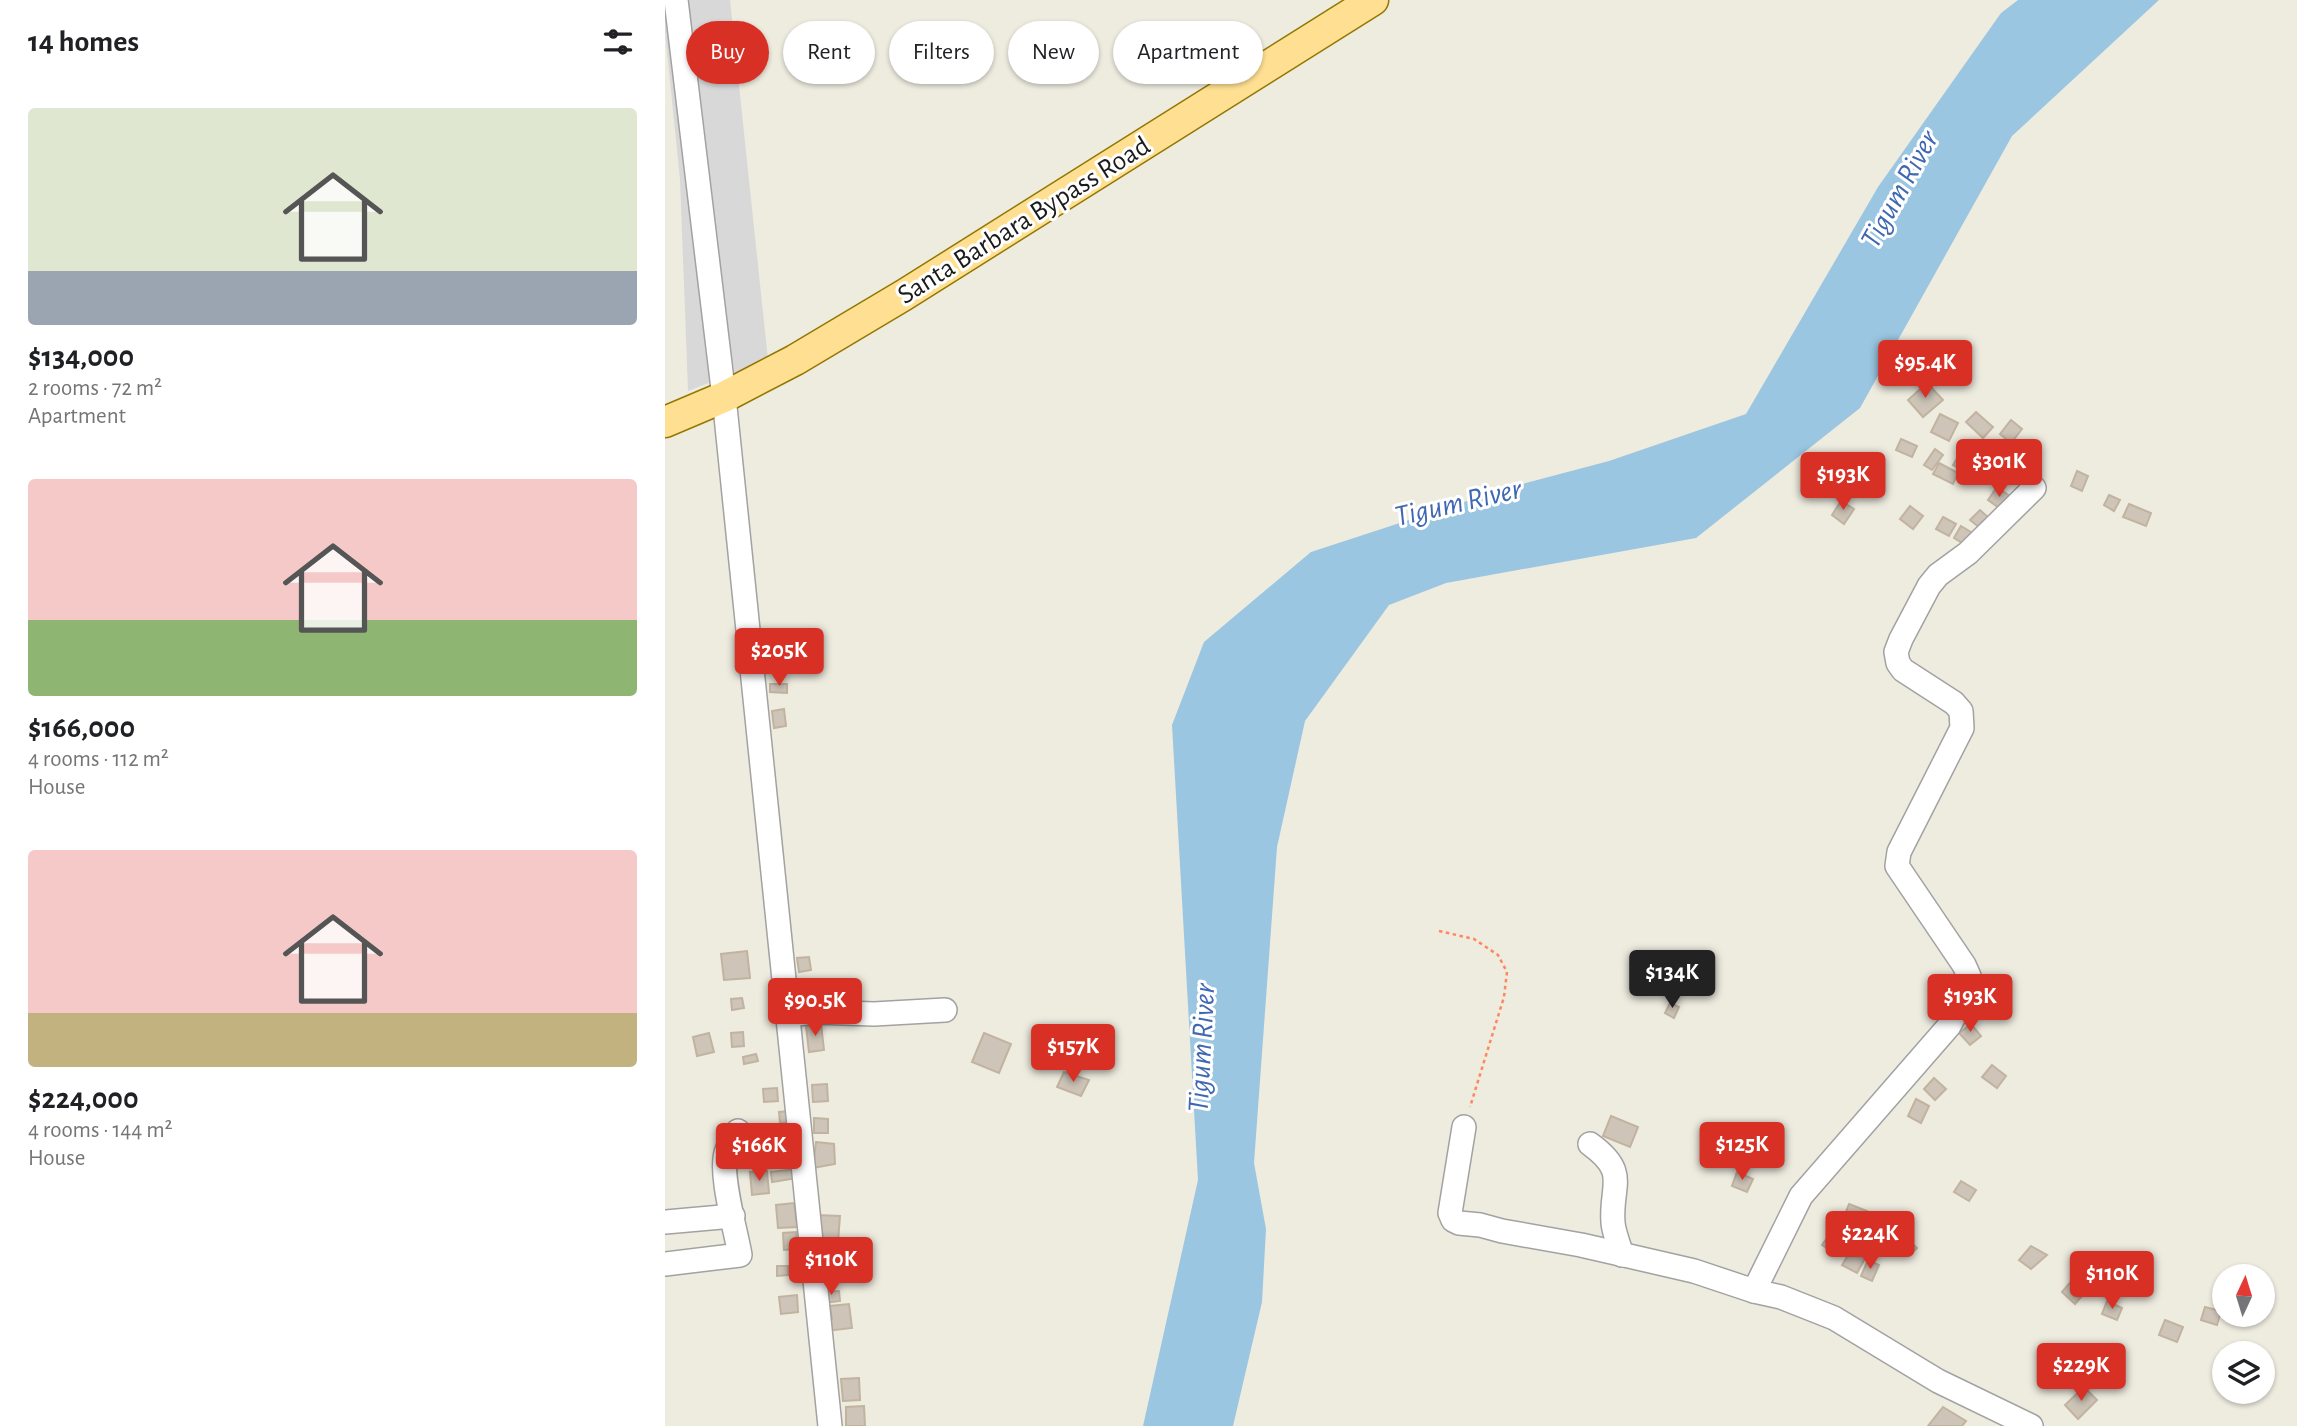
<!DOCTYPE html>
<html lang="en">
<head>
<meta charset="utf-8">
<style>
	body { margin:0; font-family:"Alegreya Sans",sans-serif; background:#f2f2f2; color:#202124; height:100vh; display:flex; flex-direction:column; font-size:26px; white-space:nowrap }
	* { box-sizing:border-box; margin:0 }
	p { font-size:23px; color:#757577 }
	.icon { flex:none; width:38px; height:38px; fill:none; stroke:currentColor; stroke-width:2; stroke-linecap:round; stroke-linejoin:round }
	.map { position:relative; flex:1; overflow:hidden }
	.sheet { display:flex; flex-direction:column; background:#fff; width:665px }
	.sheet>* { flex:none }
	.guide { position:absolute; left:21px; top:21px; width:665px; height:63px; display:flex; gap:14px }
	.needle { width:46px; rotate:4deg }
	.controls { position:absolute; left:1547px; top:1264px; display:grid; gap:14px }
	.controls a { display:grid; place-items:center; width:63px; height:63px; border-radius:50%; background:#fff; box-shadow:0 2px 5px #0004; font-size:35px }
	.price { position:absolute; translate:-50% -60px; padding:0 16px; border-radius:7px; background:#d93025; color:#fff; font-size:23px; line-height:46px; filter:drop-shadow(0 2px 4px #0008) }
	.price::after { content:''; position:absolute; left:50%; top:42px; width:21px; height:16px; margin-left:-10px; background:inherit; clip-path:polygon(0 0,100% 0,50% 100%) }
	.price.current { background:#222; color:#fff }
	ul { padding:0; list-style:none }
	li { display:grid; align-content:center; gap:14px; height:371px; padding:0 28px }
	li span { display:grid; place-items:center; height:217px; border-radius:7px; color:#555 }
	li>.icon { margin-inline-start:auto }
	span .icon { width:126px; height:126px; fill:#fffc; stroke-width:1 }
	li b { font-size:30px }
	h2 { display:flex; justify-content:space-between; align-items:center; height:84px; padding:0 28px; font-size:30px }
	.chip { padding:0 24px; border-radius:32px; background:#fff; box-shadow:0 2px 5px #0004; font-size:24px; line-height:63px }
	.chip.current { background:#d93025; color:#fff }
	main { display:flex; flex:1; min-height:0 }
	.map>svg:first-child { display:block }
</style>
</head>
<body>
<main>
<section class="sheet">
<h2>14 homes<svg class="icon" aria-label="filters" viewBox="0 0 24 24"><path d="M4 7h16M4 17h16"/><circle cx="9" cy="7" r="2"/><circle cx="15" cy="17" r="2"/></svg></h2>
<ul>
<li><span style="background:linear-gradient(#dfe7d0 75%,#9aa5b1 0)"><svg class="icon" aria-label="home" viewBox="0 0 24 24"><path d="M3 11l9-7 9 7M6 9v11h12V9"/></svg></span><div><b>$134,000</b><p>2 rooms · 72 m²</p><p>Apartment</p></div></li>
<li><span style="background:linear-gradient(#f6c9c9 65%,#8fb573 0)"><svg class="icon" aria-label="home" viewBox="0 0 24 24"><path d="M3 11l9-7 9 7M6 9v11h12V9"/></svg></span><div><b>$166,000</b><p>4 rooms · 112 m²</p><p>House</p></div></li>
<li><span style="background:linear-gradient(#f6c9c9 75%,#c2b280 0)"><svg class="icon" aria-label="home" viewBox="0 0 24 24"><path d="M3 11l9-7 9 7M6 9v11h12V9"/></svg></span><div><b>$224,000</b><p>4 rooms · 144 m²</p><p>House</p></div></li>
</ul>
</section>
<div class="map">
<svg width="1632" height="1426" viewBox="0 0 1632 1426">
	<rect width="100%" height="100%" fill="#eeebdf"/>
	<!-- residential -->
	<polygon fill="#d9d8d8" points="0,0 65,0 103,360 23,391 15,179 0,32"/>
	<!-- water -->
	<polygon fill="#9ac6e1" points="1353,0 1494,0 1347,136 1195,408 1031,538 781,583 724,605 640,721 612,847 589,1163 601,1229 597,1302 568,1426 478,1426 533,1180 507,725 539,642 646,552 842,488 944,461 1081,414 1213,187 1336,13"/>
	<!-- building -->
	<g fill="#cec5b8" stroke="#c1b3a0" stroke-width="2">
		<polygon points="1262,383 1278,400 1258,417 1243,400"/>
		<polygon points="1311,412 1328,427 1318,438 1301,422"/>
		<polygon points="1275,414 1293,423 1284,441 1266,432"/>
		<polygon points="1346,420 1357,429 1346,443 1335,434"/>
		<polygon points="1236,439 1252,446 1247,457 1231,450"/>
		<polygon points="1327,445 1341,453 1333,467 1319,459"/>
		<polygon points="1350,446 1360,452 1351,466 1341,460"/>
		<polygon points="1270,449 1278,455 1267,470 1259,465"/>
		<polygon points="1294,455 1306,462 1301,472 1288,465"/>
		<polygon points="1274,463 1293,473 1288,484 1268,474"/>
		<polygon points="1204,469 1215,476 1208,487 1197,480"/>
		<polygon points="1412,471 1423,476 1417,491 1406,486"/>
		<polygon points="1332,487 1346,497 1337,510 1323,500"/>
		<polygon points="1444,495 1455,500 1449,511 1439,505"/>
		<polygon points="1176,501 1189,509 1179,524 1167,515"/>
		<polygon points="1464,504 1486,513 1481,526 1458,517"/>
		<polygon points="1245,506 1258,516 1248,529 1235,519"/>
		<polygon points="1315,510 1324,518 1315,528 1305,520"/>
		<polygon points="1278,517 1291,524 1284,536 1271,529"/>
		<polygon points="1296,526 1311,535 1304,547 1289,538"/>
		<polygon points="105,684 122,684 122,693 105,692"/>
		<polygon points="119,709 121,726 109,728 107,711"/>
		<polygon points="82,951 85,978 59,980 56,954"/>
		<polygon points="144,957 146,970 134,972 132,958"/>
		<polygon points="77,998 79,1008 67,1010 66,999"/>
		<polygon points="1005,1003 1014,1007 1009,1018 1000,1013"/>
		<polygon points="156,1024 159,1050 144,1052 141,1026"/>
		<polygon points="1306,1024 1316,1036 1305,1045 1294,1033"/>
		<polygon points="78,1032 79,1046 67,1047 66,1033"/>
		<polygon points="44,1033 49,1052 32,1056 28,1037"/>
		<polygon points="319,1033 346,1044 334,1073 307,1062"/>
		<polygon points="91,1054 93,1061 79,1064 78,1057"/>
		<polygon points="1327,1065 1341,1076 1332,1088 1317,1077"/>
		<polygon points="399,1072 424,1080 416,1096 392,1087"/>
		<polygon points="1269,1078 1281,1089 1270,1100 1259,1089"/>
		<polygon points="162,1084 163,1101 148,1102 147,1085"/>
		<polygon points="112,1088 113,1101 99,1102 98,1089"/>
		<polygon points="1251,1099 1264,1106 1256,1123 1243,1116"/>
		<polygon points="124,1111 125,1122 115,1123 114,1112"/>
		<polygon points="946,1116 973,1127 965,1147 938,1136"/>
		<polygon points="149,1118 163,1119 163,1133 149,1133"/>
		<polygon points="151,1142 169,1144 170,1164 148,1168"/>
		<polygon points="98,1147 101,1166 84,1168 81,1150"/>
		<polygon points="131,1169 132,1178 107,1182 106,1172"/>
		<polygon points="102,1171 104,1193 87,1195 85,1172"/>
		<polygon points="1072,1172 1088,1179 1082,1192 1067,1186"/>
		<polygon points="1296,1181 1311,1190 1304,1201 1289,1192"/>
		<polygon points="129,1203 132,1227 113,1228 111,1205"/>
		<polygon points="1184,1204 1202,1211 1197,1224 1179,1217"/>
		<polygon points="1213,1213 1228,1222 1220,1235 1205,1226"/>
		<polygon points="151,1215 175,1216 173,1242 153,1242"/>
		<polygon points="1168,1230 1181,1239 1171,1254 1157,1245"/>
		<polygon points="131,1232 132,1249 119,1250 118,1233"/>
		<polygon points="1242,1239 1252,1248 1245,1255 1236,1247"/>
		<polygon points="1366,1246 1382,1255 1366,1269 1354,1260"/>
		<polygon points="1188,1247 1202,1255 1192,1273 1177,1265"/>
		<polygon points="1203,1260 1214,1265 1207,1281 1196,1276"/>
		<polygon points="181,1265 182,1280 167,1279 167,1266"/>
		<polygon points="112,1266 123,1266 123,1275 112,1276"/>
		<polygon points="1410,1277 1423,1289 1410,1304 1397,1292"/>
		<polygon points="174,1291 175,1301 159,1303 158,1292"/>
		<polygon points="132,1295 133,1312 116,1314 114,1297"/>
		<polygon points="1442,1301 1457,1308 1452,1320 1437,1314"/>
		<polygon points="184,1304 187,1328 162,1331 161,1319 167,1319 165,1306"/>
		<polygon points="1540,1307 1556,1311 1552,1325 1536,1320"/>
		<polygon points="1500,1320 1518,1327 1512,1342 1494,1335"/>
		<polygon points="194,1378 195,1400 178,1401 176,1379"/>
		<polygon points="1419,1387 1432,1400 1413,1419 1400,1405"/>
		<polygon points="199,1406 200,1426 181,1426 181,1407"/>
		<polygon points="1278,1407 1301,1421 1297,1426 1263,1426"/>
	</g>
	<g fill="none" stroke-linecap="round" stroke-linejoin="round">
		<defs>
			<g id="minor">
				<polyline points="11,0 59,397 165,1426"/>
				<polyline points="123,1015 150,1012 209,1014 280,1010"/>
				<polyline points="799,1127 785,1213 788,1220 794,1223 815,1225 837,1231 916,1245 1029,1271 1089,1291"/>
				<path d="M925,1144C965,1173 945,1185 948,1223C949,1233 954,1245 957,1255"/>
				<polyline points="0,1222 68,1216"/>
				<path d="M0,1264L75,1255C71,1231 53,1170 62,1150C64,1144 69,1137 73,1131"/>
				<polyline points="1366,1426 1273,1381 1169,1318 1116,1297 1089,1291 1136,1196 1284,1026 1304,988 1304,976 1299,965 1232,866 1234,852 1297,728 1296,711 1289,703 1238,670 1233,663 1231,652 1236,639 1264,586 1273,575 1303,553 1369,488"/>
			</g>
			<polyline id="major" points="0,422 59,397 130,360 239,295 708,0"/>
		</defs>
		<!-- minor casing -->
		<use href="#minor" stroke="#a2a2a2" stroke-width="26"/>
		<!-- major casing -->
		<use href="#major" stroke="#927700" stroke-width="33"/>
		<!-- path -->
		<polyline stroke="#ff875f" stroke-width="2.5" stroke-dasharray="3.5 3.5" stroke-linecap="butt" points="774,931 809,939 833,955 842,972 839,997 805,1107"/>
		<!-- minor -->
		<use href="#minor" stroke="#fff" stroke-width="23"/>
		<!-- major -->
		<use href="#major" stroke="#ffe093" stroke-width="30"/>
	</g>
	<g text-anchor="middle" stroke-width="6" stroke-linejoin="round" paint-order="stroke">
		<!-- street labels -->
		<g font-size="28" fill="#1b1b1b" stroke="#fff">
			<text transform="translate(358 219) rotate(-32)" y="10">Santa Barbara Bypass Road</text>
		</g>
		<!-- water labels -->
		<g font-size="30" font-style="italic" fill="#4068b2" stroke="#fff">
			<text transform="translate(1234 189) rotate(-61)" y="10">Tigum River</text>
			<text transform="translate(793 502) rotate(-13)" y="10">Tigum River</text>
			<text transform="translate(536 1048) rotate(-87)" y="10">Tigum River</text>
		</g>
	</g>
</svg>
<div class="controls">
<a><svg class="needle" viewBox="-14 -14 28 28"><path d="M0-13l5 13h-10z" fill="#e53935"/><path d="M0 13l5-13h-10z" fill="#757577"/></svg></a>
<a><svg class="icon" aria-label="layers" viewBox="0 0 24 24"><path d="M12 4l9 5-9 5-9-5zM3 14l9 5 9-5"/></svg></a>
</div>
<b class="price" style="left:1260px;top:400px">$95.4K</b>
<b class="price" style="left:1334px;top:499px">$301K</b>
<b class="price" style="left:1178px;top:512px">$193K</b>
<b class="price" style="left:114px;top:688px">$205K</b>
<b class="price current" style="left:1007px;top:1010px">$134K</b>
<b class="price" style="left:1305px;top:1034px">$193K</b>
<b class="price" style="left:150px;top:1038px">$90.5K</b>
<b class="price" style="left:408px;top:1084px">$157K</b>
<b class="price" style="left:1077px;top:1182px">$125K</b>
<b class="price" style="left:94px;top:1183px">$166K</b>
<b class="price" style="left:1205px;top:1271px">$224K</b>
<b class="price" style="left:166px;top:1297px">$110K</b>
<b class="price" style="left:1447px;top:1311px">$110K</b>
<b class="price" style="left:1416px;top:1403px">$229K</b>
<div class="guide">
<a class="chip current">Buy</a>
<a class="chip">Rent</a>
<a class="chip">Filters</a>
<a class="chip">New</a>
<a class="chip">Apartment</a>
</div>
</div>
</main>
</body>
</html>
